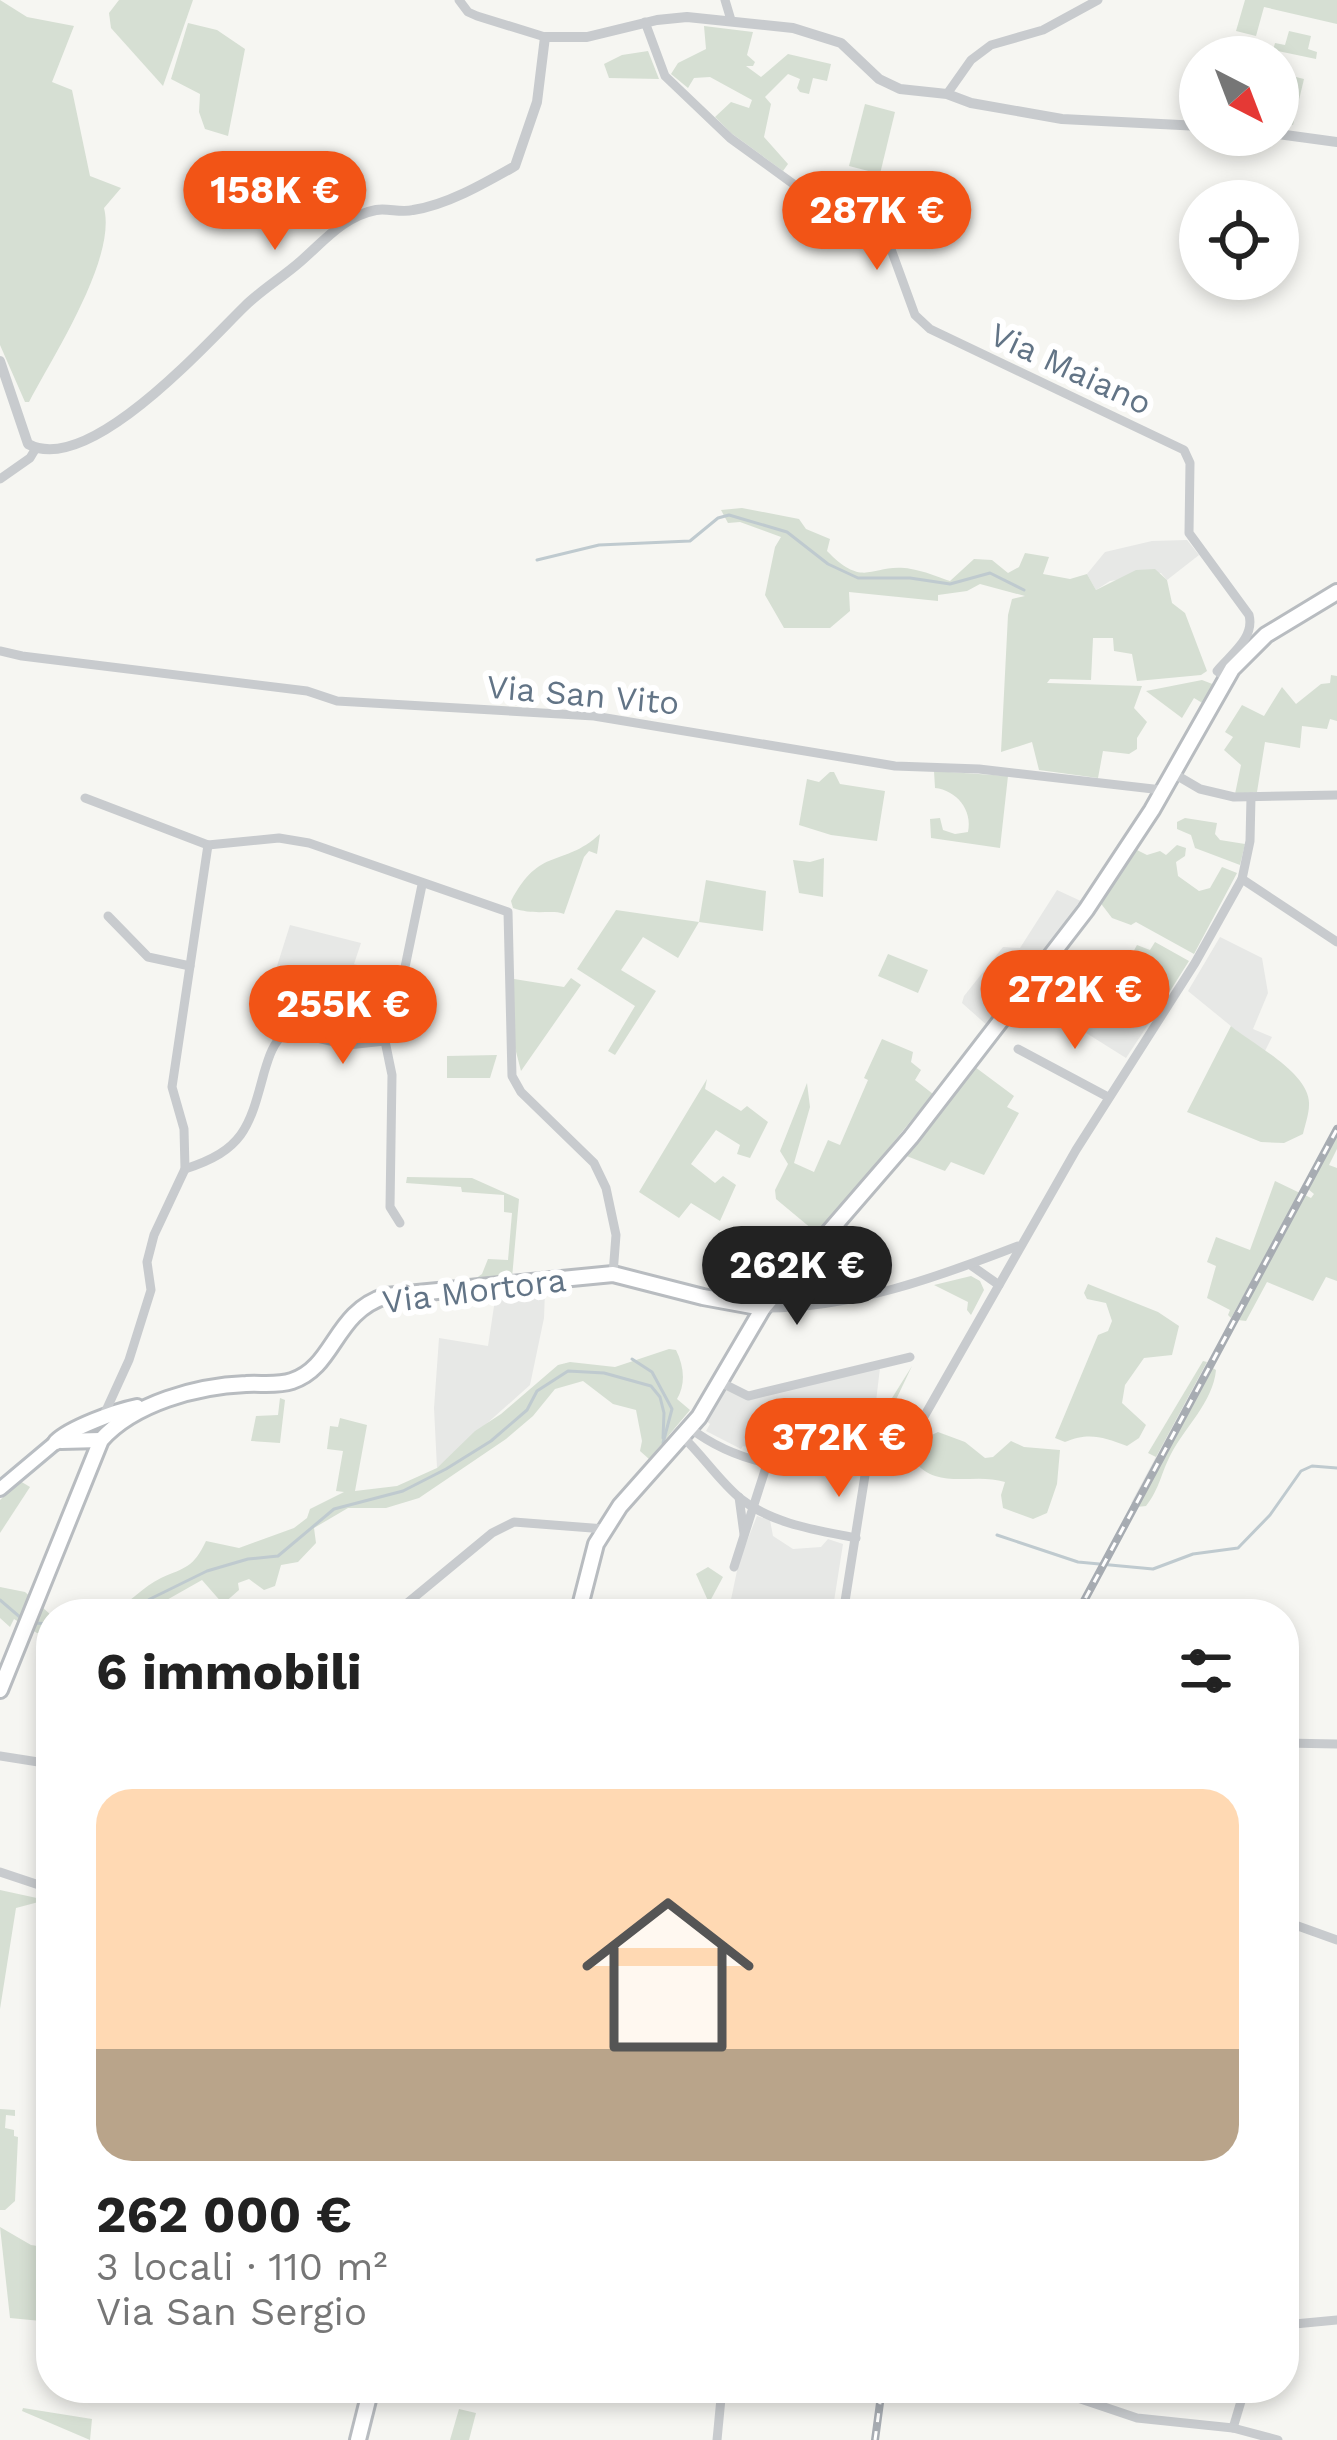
<!DOCTYPE html>
<html lang="it">
<head>
<meta charset="utf-8">
<style>
	body { margin:0; font-family:"Work Sans",sans-serif; background:#f6f6f6; color:#222; height:100vh; display:flex; flex-direction:column; font-size:45px; white-space:nowrap }
	* { box-sizing:border-box; margin:0 }
	p { font-size:39px; color:#767676 }
	.icon { flex:none; width:66px; height:66px; fill:none; stroke:currentColor; stroke-width:2; stroke-linecap:round; stroke-linejoin:round }
	.map { position:relative; flex:1; overflow:hidden }
	.sheet { position:absolute; left:36px; top:1599px; width:1263px; height:804px; display:flex; flex-direction:column; background:#fff; border-radius:48px; box-shadow:0 6px 18px #0003 }
	.sheet>* { flex:none }
	.needle { width:78px; rotate:138deg }
	.controls { position:absolute; left:1179px; top:36px; display:grid; gap:24px }
	.controls a { display:grid; place-items:center; width:120px; height:120px; border-radius:50%; background:#fff; box-shadow:0 6px 18px #0003; font-size:60px }
	.price { position:absolute; translate:-50% -102px; padding:0 27px; border-radius:42px; background:#f25416; color:#fff; font-size:39px; line-height:78px; filter:drop-shadow(0 3px 6px #0008) }
	.price::after { content:''; position:absolute; left:50%; top:72px; width:36px; height:27px; margin-left:-18px; background:inherit; clip-path:polygon(0 0,100% 0,50% 100%) }
	.price.selected { background:#222; color:#fff }
	ul { padding:0; list-style:none }
	li { display:grid; align-content:center; gap:24px; height:636px; padding:0 60px }
	li span { display:grid; place-items:center; height:372px; border-radius:36px; color:#555 }
	li>.icon { margin-inline-start:auto }
	span .icon { width:216px; height:216px; fill:#fffc; stroke-width:1 }
	li b { font-size:51px }
	h2 { display:flex; justify-content:space-between; align-items:center; height:144px; padding:0 60px; font-size:51px }
	.map>svg:first-child { display:block }
</style>
</head>
<body>
<div class="map">
<svg width="1337" height="2440" viewBox="0 0 1337 2440">
	<rect width="100%" height="100%" fill="#f6f6f2"/>
	<!-- built -->
	<g fill="#e7e8e6">
		<polygon points="1187,540 1199,555 1167,580 1161,573 1110,581 1096,590 1087,574 1105,552 1152,541"/>
		<polygon points="1057,890 1083,902 989,1027 962,1003 964,996 1003,947 1020,948"/>
		<polygon points="290,925 361,943 354,964 391,976 382,1024 371,1034 363,1036 304,1023 297,1018 297,1014 265,1004"/>
		<polygon points="1220,937 1262,958 1268,993 1253,1029 1272,1037 1264,1053 1188,991"/>
		<polygon points="1107,969 1165,999 1126,1058 1083,1031 1075,1036 1059,1026 1078,1001 1089,1007"/>
		<polygon points="1337,1125 1337,1135 1239,1317 1234,1314"/>
		<polygon points="545,1291 544,1318 530,1385 437,1468 434,1408 439,1338 488,1346 496,1293"/>
		<polygon points="1207,1362 1212,1365 1136,1505 1131,1503"/>
		<polygon points="880,1368 872,1435 874,1454 781,1459 743,1446 741,1449 706,1431 710,1424 705,1420 723,1386 748,1400"/>
		<polygon points="757,1516 770,1520 773,1536 793,1549 821,1547 828,1539 843,1544 832,1614 728,1614 739,1561"/>
	</g>
	<!-- green -->
	<g fill="#d6dfd3">
		<path d="M0,0L27,17L74,26L52,82L72,90L90,176L121,188L104,208C117,258 53,356 29,402H25L0,345Z"/>
		<polygon points="119,0 193,0 163,86 111,28 109,13"/>
		<polygon points="1245,0 1337,0 1337,24 1264,7 1256,36 1236,31"/>
		<polygon points="188,23 217,30 245,49 228,136 205,129 199,112 200,94 171,79"/>
		<polygon points="704,26 753,32 747,55 755,62 753,66 746,66 761,77 788,54 831,64 827,81 813,78 809,94 800,92 797,88 800,79 788,74 765,97 771,104 764,137 788,164 783,171 731,133 715,117 731,102 749,108 752,100 710,77 694,78 688,88 671,74 678,63 706,49"/>
		<polygon points="1289,31 1311,36 1308,49 1317,52 1316,59 1273,50 1275,43 1285,45"/>
		<polygon points="648,51 659,79 609,78 604,64 622,55"/>
		<polygon points="1292,76 1304,79 1293,125 1281,122"/>
		<polygon points="865,104 895,112 880,174 849,166"/>
		<path d="M742,508L799,519L806,529L830,539L827,551C866,591 871,562 911,569C924,571 938,577 950,581L974,559L992,560L1008,573L1019,567L1025,553L1049,557L1043,574L1070,579L1087,574L1096,590L1136,570L1155,569L1167,580L1172,603L1185,613L1207,671L1201,675L1137,681L1132,654L1114,651L1113,638H1093L1091,680L1050,679L1047,683L1142,686L1134,708L1147,722L1137,738V749L1129,754L1103,751L1098,778L1039,770L1032,742L1001,752L1008,615L1012,599L1025,596L980,584L967,591L938,595V601L849,592L850,611L830,628H784L765,595L775,547L781,537L740,522L728,523L721,510Z"/>
		<polygon points="1331,675 1337,676 1337,721 1330,719 1327,729 1302,726 1300,748 1265,742 1257,792 1235,794 1241,765 1224,750 1233,737 1225,732 1242,705 1264,716 1282,687 1296,704 1321,684 1330,683"/>
		<polygon points="1202,680 1215,685 1204,704 1194,698 1182,718 1146,691"/>
		<path d="M934,771L1008,776L1000,848L931,838L930,819L940,818L943,830L955,834L968,832C973,810 956,790 935,788Z"/>
		<polygon points="830,772 834,772 840,784 885,791 877,841 831,835 799,825 807,779 819,782"/>
		<polygon points="1185,818 1217,823 1215,834 1220,840 1245,844 1240,865 1195,848 1191,835 1177,829 1177,822"/>
		<path d="M600,834L597,854L589,851L584,857L564,914C552,909 535,916 513,908L511,901C541,845 561,869 600,834Z"/>
		<polygon points="1177,845 1186,848 1185,856 1176,862 1178,876 1199,891 1210,888 1222,867 1237,873 1194,954 1136,922 1131,925 1112,918 1099,901 1135,849 1147,855 1160,851 1166,855"/>
		<polygon points="824,858 823,897 799,893 793,860 810,862"/>
		<polygon points="706,880 766,891 763,931 699,922 678,958 643,937 621,970 656,991 615,1055 608,1051 635,1006 577,969 616,910 699,922"/>
		<polygon points="1155,942 1189,961 1165,999 1120,976 1137,945 1150,950"/>
		<polygon points="888,954 928,970 918,993 878,976"/>
		<polygon points="571,978 581,985 521,1071 514,1044 514,979 564,987"/>
		<path d="M1231,1026C1254,1045 1311,1074 1309,1105C1309,1114 1305,1125 1303,1134L1284,1143L1261,1142L1187,1112Z"/>
		<polygon points="882,1039 913,1052 911,1062 921,1070 915,1080 933,1094 818,1234 776,1199 775,1190 788,1164 780,1151 807,1083 810,1107 794,1163 814,1172 828,1140 840,1145 868,1080 864,1078"/>
		<polygon points="497,1055 490,1078 447,1078 447,1056"/>
		<polygon points="975,1067 1014,1096 1007,1107 1019,1113 984,1175 951,1162 945,1171 904,1155"/>
		<polygon points="707,1079 705,1089 741,1111 747,1106 768,1122 750,1158 737,1154 740,1145 716,1130 691,1164 715,1183 723,1176 736,1185 720,1221 691,1203 679,1218 639,1192"/>
		<polygon points="1337,1135 1337,1149 1329,1165 1337,1168 1337,1281 1326,1277 1313,1301 1267,1282 1246,1321 1238,1320 1305,1195 1311,1198 1314,1194 1308,1189"/>
		<polygon points="407,1177 472,1178 519,1199 512,1278 472,1281 482,1274 488,1259 508,1260 512,1213 504,1212 504,1195 462,1192 461,1187 406,1183"/>
		<polygon points="1275,1181 1300,1193 1231,1318 1228,1315 1230,1310 1207,1298 1216,1266 1207,1262 1216,1237 1250,1250"/>
		<polygon points="971,1276 980,1281 984,1290 971,1315 967,1310 968,1302 934,1285"/>
		<path d="M1088,1284L1158,1312L1179,1326L1172,1355L1144,1358L1125,1385L1122,1403L1146,1425L1139,1438L1127,1446C1103,1437 1089,1432 1065,1442L1055,1438L1098,1335L1108,1331L1112,1321L1106,1303L1087,1299L1084,1293Z"/>
		<path d="M669,1349L676,1350C684,1366 686,1384 677,1399L690,1410L649,1459L640,1451L642,1441L636,1410L613,1404L583,1381L555,1389L533,1416L506,1439L419,1498L386,1508H348L314,1528L316,1543L298,1562L281,1565L275,1586L264,1590L249,1579L238,1583L239,1590L223,1604L202,1580L142,1614H111C128,1604 144,1586 161,1578C186,1567 193,1568 206,1541L239,1548L294,1528L307,1518L310,1509L344,1492L336,1491L343,1451L327,1449L330,1426L338,1427L340,1418L367,1425L355,1491L397,1486L437,1468L475,1431L501,1414L558,1365L570,1362L615,1367Z"/>
		<polygon points="1203,1361 1207,1362 1156,1457 1148,1453"/>
		<polygon points="912,1366 883,1427 899,1442 892,1449 888,1441 879,1450 874,1449 874,1454 867,1455 861,1437 874,1435 878,1398 892,1398"/>
		<path d="M1211,1367L1216,1370C1213,1402 1185,1427 1171,1454C1161,1473 1160,1488 1146,1506L1137,1507Z"/>
		<polygon points="280,1398 285,1400 280,1443 251,1441 256,1416 278,1415"/>
		<path d="M938,1432L965,1442L985,1458L993,1457L1011,1441L1024,1447L1060,1450L1057,1484L1047,1513L1033,1519L1003,1508L1001,1495L1005,1482C974,1472 938,1491 914,1461L925,1438Z"/>
		<polygon points="20,1481 30,1487 0,1533 0,1500"/>
		<polygon points="708,1567 723,1577 709,1603 696,1574"/>
		<polygon points="0,1587 25,1592 51,1615 51,1633 37,1633 14,1619 10,1627 0,1618"/>
		<polygon points="0,1890 46,1900 16,1908 0,2009"/>
		<polygon points="0,2109 15,2110 15,2116 6,2115 5,2128 14,2130 14,2136 18,2137 15,2201 5,2210 0,2210"/>
		<polygon points="0,2227 31,2245 51,2248 51,2322 10,2318"/>
		<polygon points="23,2408 92,2419 90,2440 22,2411"/>
		<polygon points="459,2409 476,2413 469,2440 450,2440"/>
	</g>
	<g fill="none" stroke-linecap="round" stroke-linejoin="round">
		<!-- stream -->
		<g stroke="#bfcacf" stroke-width="3">
			<polyline points="537,560 599,545 690,541 718,518 729,515 787,532 828,564 858,578 910,578 950,584 990,573 1024,590"/>
			<polyline points="632,1359 652,1372 672,1409 663,1443"/>
			<polyline points="997,1535 1078,1562 1153,1569 1193,1554 1238,1548 1270,1515 1301,1471 1312,1466 1337,1468"/>
			<polyline points="0,1600 21,1618"/>
			<polyline points="130,1614 150,1599 207,1571 248,1559 278,1556 334,1509 403,1491 446,1469 491,1441 527,1410 537,1391 568,1371 604,1373 651,1386 660,1397 664,1413 663,1438"/>
			<polyline points="35,1623 51,1624"/>
		</g>
		<defs>
			<polyline id="secondary" points="0,1489 56,1442"/>
			<g id="primary">
				<polyline points="61,1441 101,1440"/>
				<path d="M56,1442C70,1428 117,1411 137,1407"/>
				<polyline points="578,1614 596,1544 620,1506 699,1417 763,1308 911,1137 1086,910 1152,810 1232,669 1266,635 1337,592"/>
				<path d="M0,1690L101,1440C134,1403 197,1386 246,1384C261,1383 277,1386 292,1381C335,1367 334,1312 386,1296L613,1274L703,1297L763,1308"/>
				<polyline points="358,2440 371,2388"/>
			</g>
		</defs>
		<!-- secondary casing -->
		<use href="#secondary" stroke="#b9bec3" stroke-width="18"/>
		<!-- primary casing -->
		<use href="#primary" stroke="#b8bcc0" stroke-width="20"/>
		<!-- minor -->
		<g stroke="#c8cbce" stroke-width="9">
			<polyline points="459,0 468,12 477,16 545,37"/>
			<polyline points="725,0 731,20"/>
			<path d="M645,22L665,76L730,138L803,191L880,219L915,315L930,329L1184,450L1190,463L1189,533L1249,615C1255,638 1231,654 1217,671L1226,678"/>
			<polyline points="947,94 971,60 991,45 1043,30 1098,0"/>
			<polyline points="0,479 30,458 36,448"/>
			<polyline points="0,651 22,656 307,691 337,701 594,716 895,766 979,769 1162,790"/>
			<polyline points="1171,772 1200,789 1234,797 1337,795"/>
			<polyline points="85,798 208,845 279,838 309,843 508,912 512,1076 521,1092 594,1163 606,1188 616,1235 613,1274"/>
			<polyline points="1242,879 1337,942"/>
			<polyline points="108,916 148,957 190,966"/>
			<polyline points="385,1041 392,1075 390,1207 400,1223"/>
			<polyline points="1018,1049 1108,1097"/>
			<path d="M185,1169C243,1150 249,1129 264,1073C269,1056 273,1043 286,1031L348,1045L385,1041L392,1030L422,885"/>
			<polyline points="800,1266 827,1301"/>
			<polyline points="972,1266 999,1285"/>
			<path d="M763,1308C850,1309 938,1277 1018,1246"/>
			<polyline points="720,1382 748,1396 910,1357"/>
			<polyline points="103,1417 129,1360 151,1290 147,1262 154,1235 185,1169 184,1129 172,1087 208,845"/>
			<path d="M690,1428C735,1463 791,1471 847,1470C868,1469 885,1472 901,1457L1076,1150L1195,963L1242,879L1250,841L1251,797"/>
			<path d="M683,1437C703,1456 720,1482 741,1499C773,1524 816,1530 856,1538"/>
			<polyline points="739,1497 744,1534"/>
			<polyline points="734,1567 767,1464"/>
			<polyline points="394,1614 492,1533 514,1522 605,1529"/>
			<polyline points="843,1614 866,1469"/>
			<polyline points="1284,1743 1337,1744"/>
			<polyline points="0,1756 51,1764"/>
			<polyline points="0,1872 51,1889"/>
			<polyline points="1284,1921 1337,1940"/>
			<polyline points="1284,2325 1337,2320"/>
			<polyline points="1048,2388 1137,2418 1233,2428 1278,2440"/>
			<polyline points="1233,2428 1245,2388"/>
			<polyline points="717,2440 722,2388"/>
		</g>
		<!-- tertiary -->
		<g stroke="#c8cbce" stroke-width="10">
			<polyline points="1278,134 1337,142"/>
			<path d="M0,361L28,444C88,477 205,345 244,307C261,290 283,277 301,261C324,241 344,216 376,210C388,208 401,213 413,210C447,205 485,183 515,166L537,102L545,37H587L657,20L687,17L793,28L841,43L879,79L900,89L947,94L971,103L1062,119L1200,126"/>
		</g>
		<!-- secondary -->
		<use href="#secondary" stroke="#fff" stroke-width="12"/>
		<!-- primary -->
		<use href="#primary" stroke="#fff" stroke-width="14"/>
		<defs>
			<g id="rail">
				<polyline points="1077,1614 1337,1129"/>
				<polyline points="875,2440 882,2388"/>
			</g>
		</defs>
		<!-- rail casing -->
		<use href="#rail" stroke="#a7acb2" stroke-width="8"/>
		<!-- rail -->
		<use href="#rail" stroke="#fff" stroke-width="3" stroke-dasharray="9" stroke-linecap="butt"/>
	</g>
	<g text-anchor="middle" stroke-width="12" stroke-linejoin="round" paint-order="stroke">
		<!-- street labels -->
		<g font-size="33" fill="#627486" stroke="#fff">
			<text transform="translate(1071 368) rotate(25)" y="12">Via Maiano</text>
			<text transform="translate(583 694) rotate(5)" y="12">Via San Vito</text>
			<text transform="translate(474 1290) rotate(-7)" y="12">Via Mortora</text>
		</g>
	</g>
</svg>
<div class="controls">
<a><svg class="needle" viewBox="-14 -14 28 28"><path d="M0-13l5 13h-10z" fill="#e53935"/><path d="M0 13l5-13h-10z" fill="#767676"/></svg></a>
<a><svg class="icon" aria-label="locate" viewBox="0 0 24 24"><circle cx="12" cy="12" r="6"/><path d="M12 2v4M12 18v4M2 12h4M18 12h4"/></svg></a>
</div>
<b class="price" style="left:275px;top:253px">158K €</b>
<b class="price" style="left:877px;top:273px">287K €</b>
<b class="price" style="left:1075px;top:1052px">272K €</b>
<b class="price" style="left:343px;top:1067px">255K €</b>
<b class="price selected" style="left:797px;top:1328px">262K €</b>
<b class="price" style="left:839px;top:1500px">372K €</b>
<section class="sheet">
<h2>6 immobili<svg class="icon" aria-label="filters" viewBox="0 0 24 24"><path d="M4 7h16M4 17h16"/><circle cx="9" cy="7" r="2"/><circle cx="15" cy="17" r="2"/></svg></h2>
<ul>
<li><span style="background:linear-gradient(#ffd9b3 70%,#b9a48a 0)"><svg class="icon" aria-label="home" viewBox="0 0 24 24"><path d="M3 11l9-7 9 7M6 9v11h12V9"/></svg></span><div><b>262 000 €</b><p>3 locali · 110 m²</p><p>Via San Sergio</p></div></li>
</ul>
</section>
</div>
</body>
</html>
